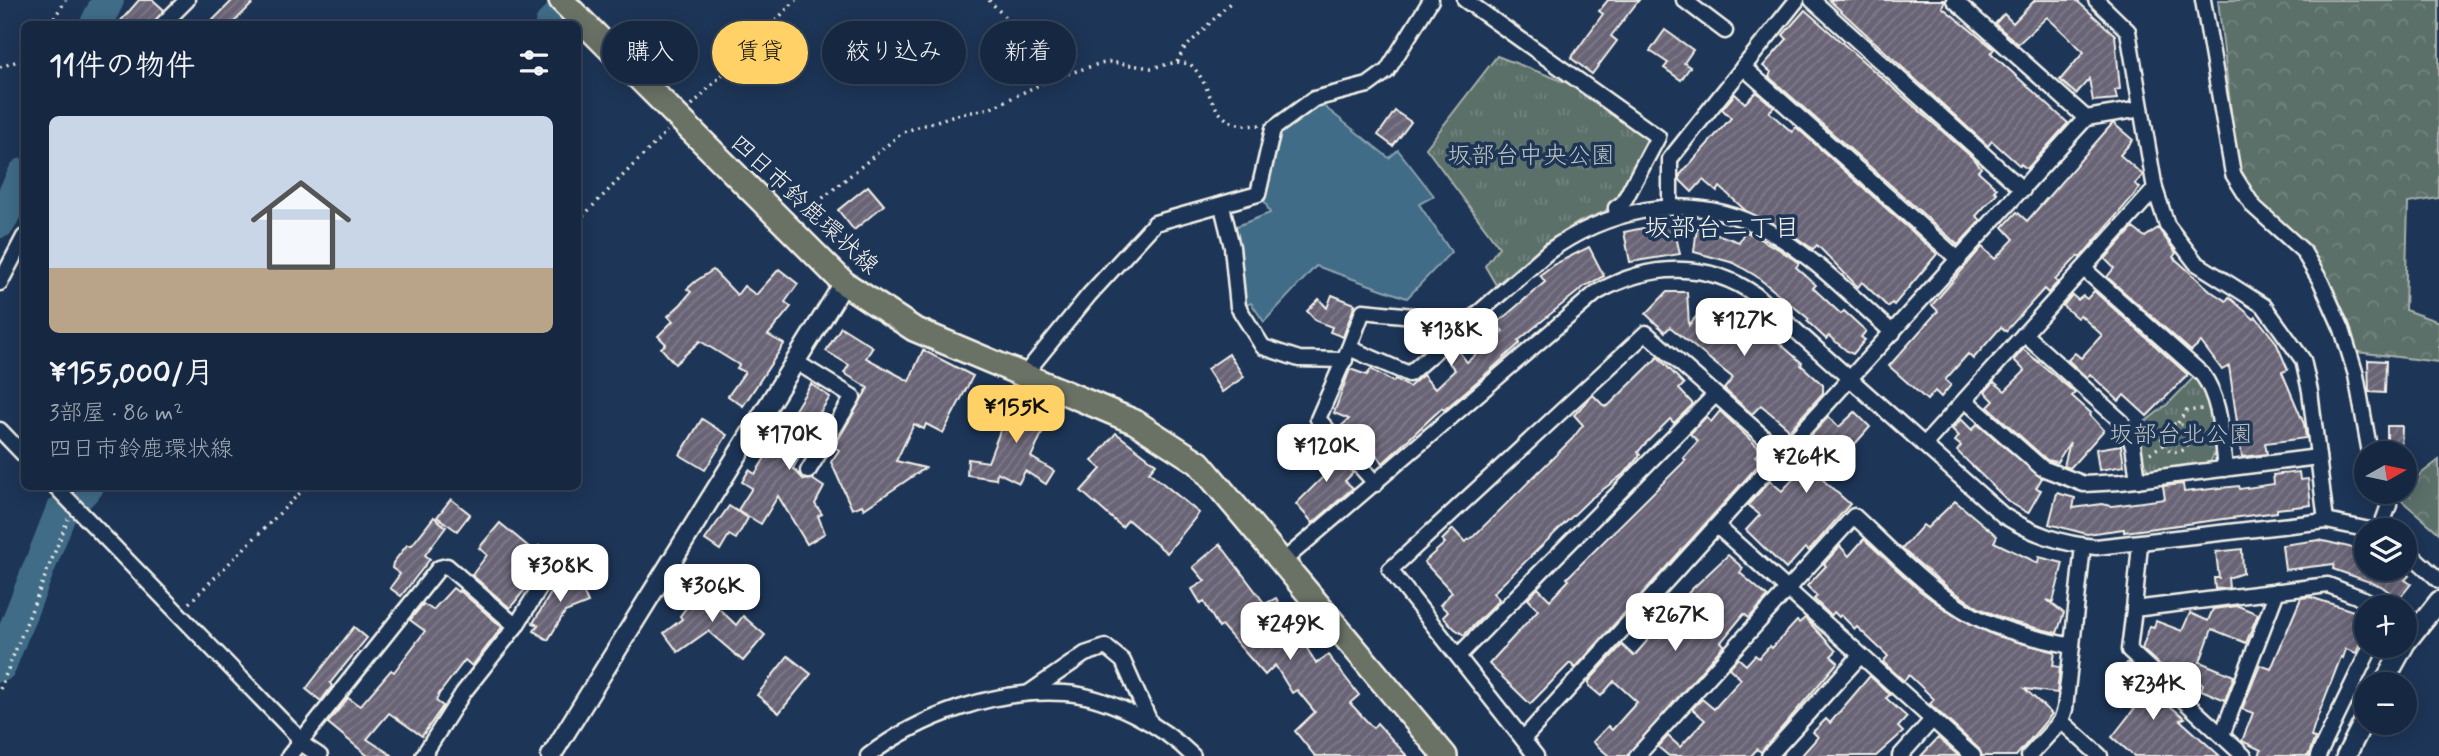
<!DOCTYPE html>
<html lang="ja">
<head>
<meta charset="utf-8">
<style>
	body { margin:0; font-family:Mynerve,"Klee One",sans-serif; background:#23344c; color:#f1f3f6; height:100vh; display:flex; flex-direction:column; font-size:26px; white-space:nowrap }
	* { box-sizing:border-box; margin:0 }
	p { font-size:23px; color:#9ea6b1 }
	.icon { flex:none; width:38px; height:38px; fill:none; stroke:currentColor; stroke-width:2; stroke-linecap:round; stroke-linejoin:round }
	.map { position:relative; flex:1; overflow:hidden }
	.sheet { position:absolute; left:21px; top:21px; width:560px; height:469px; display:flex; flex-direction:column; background:#162841; border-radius:10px; box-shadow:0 4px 18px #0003,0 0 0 2px #35445a }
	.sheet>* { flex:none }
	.banner { position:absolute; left:602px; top:21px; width:665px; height:63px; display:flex; gap:14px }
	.needle { width:46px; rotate:81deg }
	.fabs { position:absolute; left:2354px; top:441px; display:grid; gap:14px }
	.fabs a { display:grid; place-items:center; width:63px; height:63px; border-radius:50%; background:#162841; box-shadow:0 4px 18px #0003,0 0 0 2px #35445a; font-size:35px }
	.price { position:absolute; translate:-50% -60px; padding:0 16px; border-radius:14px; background:#fff; color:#222; font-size:23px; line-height:46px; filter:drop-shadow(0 2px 4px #0008) }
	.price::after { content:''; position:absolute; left:50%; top:42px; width:21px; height:16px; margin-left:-10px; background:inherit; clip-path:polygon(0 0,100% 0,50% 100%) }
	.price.active { background:#ffd166; color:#111 }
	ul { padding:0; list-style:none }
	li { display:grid; align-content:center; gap:14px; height:371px; padding:0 28px }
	li span { display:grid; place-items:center; height:217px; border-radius:10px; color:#555 }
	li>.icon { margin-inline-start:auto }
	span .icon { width:126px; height:126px; fill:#fffc; stroke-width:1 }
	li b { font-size:30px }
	h2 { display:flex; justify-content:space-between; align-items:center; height:84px; padding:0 28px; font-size:30px }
	.chip { padding:0 24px; border-radius:32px; background:#162841; box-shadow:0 4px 18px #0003,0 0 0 2px #35445a; font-size:24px; line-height:63px }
	.chip.active { background:#ffd166; color:#111 }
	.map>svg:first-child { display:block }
</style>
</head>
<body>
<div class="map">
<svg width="2439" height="756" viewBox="0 0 2439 756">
	<defs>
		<pattern id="grass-tufts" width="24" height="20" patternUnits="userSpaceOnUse" patternTransform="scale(1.75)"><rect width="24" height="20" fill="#5b6f6a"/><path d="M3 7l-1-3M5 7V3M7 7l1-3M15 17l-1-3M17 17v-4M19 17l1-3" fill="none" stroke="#73847f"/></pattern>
		<pattern id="forest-crowns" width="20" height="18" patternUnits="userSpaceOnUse" patternTransform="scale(1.75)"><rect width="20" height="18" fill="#5b6f6a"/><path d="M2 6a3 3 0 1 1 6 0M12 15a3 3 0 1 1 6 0" fill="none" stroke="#73847f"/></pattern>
		<pattern id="building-hatch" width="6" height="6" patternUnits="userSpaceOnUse" patternTransform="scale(1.75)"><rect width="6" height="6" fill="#696476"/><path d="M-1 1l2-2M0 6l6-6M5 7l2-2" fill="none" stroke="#7f7b8a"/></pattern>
	</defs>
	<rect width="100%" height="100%" fill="#1d3557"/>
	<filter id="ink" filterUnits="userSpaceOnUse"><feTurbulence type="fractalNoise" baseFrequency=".0143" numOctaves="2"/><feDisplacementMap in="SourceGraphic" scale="14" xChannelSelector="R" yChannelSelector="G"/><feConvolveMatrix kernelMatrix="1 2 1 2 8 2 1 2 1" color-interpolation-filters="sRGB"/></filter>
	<g filter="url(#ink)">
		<!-- grass -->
		<g fill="url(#grass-tufts)" stroke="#a8b0a9" stroke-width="2">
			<polygon points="1497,56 1578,87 1649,140 1619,198 1604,212 1579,222 1548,241 1496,285 1485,266 1499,247 1426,148"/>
			<path d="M2195,376C2209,398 2226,438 2210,462L2150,471L2142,463L2136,429L2169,403Z"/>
		</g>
		<!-- forest -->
		<g fill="url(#forest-crowns)" stroke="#a8b0a9" stroke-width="2">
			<polygon points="2218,0 2439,0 2439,198 2408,203 2405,310 2439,322 2439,362 2357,352 2331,287 2259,202 2237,163"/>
			<polygon points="2439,460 2439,533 2394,494 2404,492 2405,486"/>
		</g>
		<!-- water -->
		<polygon fill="#416c87" stroke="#89a1ae" stroke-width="2" points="1321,104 1389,158 1398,150 1434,196 1419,204 1451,252 1407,298 1316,266 1264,322 1251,303 1246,305 1244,299 1232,228 1270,213 1264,200 1282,130"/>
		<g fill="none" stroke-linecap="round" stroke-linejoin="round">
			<!-- river -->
			<g stroke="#416c87" stroke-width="32">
				<polyline points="96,24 108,0"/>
				<polyline points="551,24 558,17"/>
				<polyline points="0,222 24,174"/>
				<polyline points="77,497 88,486"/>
				<polyline points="0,666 61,512"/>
			</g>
		</g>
		<!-- building -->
		<g fill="url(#building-hatch)" stroke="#f4f1e8" stroke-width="2">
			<polygon points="139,0 153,0 164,10 154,24 118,24"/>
			<polygon points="233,0 256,0 232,24 209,24"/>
			<polygon points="1608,0 1639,0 1611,36 1617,41 1592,74 1571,58 1603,14 1599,11"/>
			<polygon points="1829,0 1945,0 1942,7 1994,49 1991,53 2068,123 2027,169 2021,164 2020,166 1992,141 1988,146"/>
			<polygon points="2035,0 2076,0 2115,35 2120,89 2115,90 2117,99 2093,101 2089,79 2076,94 2060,80 2084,52 2047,17 2018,44 1995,24 2004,14 2013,23"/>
			<polygon points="1805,10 1975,160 1981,168 1978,171 1997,188 1994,191 1997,193 1976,216 1981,220 1958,245 1769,77 1771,72 1763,66 1787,39 1783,35"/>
			<polygon points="1665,30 1693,50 1684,63 1690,67 1681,80 1664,68 1668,63 1650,51"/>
			<polygon points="1756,92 1774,107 1769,112 1792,132 1796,127 1937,254 1894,305 1892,303 1888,307 1862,282 1858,287 1817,245 1813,249 1787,231 1746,211 1720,187 1717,192 1703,180 1692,192 1680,180 1680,175 1731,118 1722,109 1735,94 1745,103"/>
			<polygon points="1395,111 1411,122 1393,146 1378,135"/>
			<polygon points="2113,123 2133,140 2120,155 2143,175 2135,184 2140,188 2080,258 2078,256 2055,280 2058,282 2048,293 2044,289 2006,331 2001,327 1973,359 1968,354 1945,380 1951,385 1941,397 1935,391 1927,400 1889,366 1938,311 1932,305 1982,247 1995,259 2014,239 2003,227 2017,212 2027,221"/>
			<polygon points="868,186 884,205 854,230 838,210"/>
			<polygon points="1672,218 1680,254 1630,262 1624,232 1653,226 1652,222"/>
			<polygon points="1697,227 1739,242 1745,231 1777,248 1799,263 1796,267 1816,285 1813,288 1841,314 1844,311 1866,331 1861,337 1865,340 1853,354 1848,352 1829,336 1826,339 1807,321 1809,319 1756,276 1734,263 1694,252"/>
			<polygon points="2133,228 2145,237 2158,228 2176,253 2173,257 2212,292 2226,301 2229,297 2254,319 2256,317 2276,342 2288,370 2282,372 2304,424 2306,438 2265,443 2267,454 2242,457 2229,366 2222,370 2201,342 2191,351 2107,277 2114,268 2105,259"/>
			<polygon points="1589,247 1604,276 1585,286 1554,311 1518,341 1520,343 1493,368 1444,410 1442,408 1383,463 1365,441 1359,451 1339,428 1349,419 1334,413 1350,369 1367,375 1371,369 1393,382 1395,379 1409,387 1423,375 1435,389 1455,370 1445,358 1456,348 1467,362 1503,331 1496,324 1545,282 1540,275 1553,265"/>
			<polygon points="779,269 798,284 785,302 791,307 768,335 784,344 743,406 728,396 745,372 737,368 739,365 700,341 675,364 661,348 666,344 658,336 673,321 668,316 681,304 691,292 687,289 696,281 713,270 737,295 744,286 756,295"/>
			<polygon points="2094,291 2188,375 2147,416 2124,395 2119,401 2090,374 2087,378 2068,360 2075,353 2081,358 2102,335 2080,315 2077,318 2063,306 2072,295 2078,300 2083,296 2087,299"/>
			<polygon points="1667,292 1687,292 1689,325 1710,301 1719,309 1725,303 1755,330 1759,325 1802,363 1801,365 1823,385 1823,393 1788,432 1788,428 1761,405 1752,414 1724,389 1733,378 1670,327 1665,332 1646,314"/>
			<polygon points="1332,295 1355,304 1343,337 1330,332 1332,327 1316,321 1307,311 1319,299 1327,308"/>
			<polygon points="841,327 873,347 866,358 909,381 923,350 973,376 943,433 926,424 924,429 914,424 896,461 925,468 864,509 862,505 852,509 831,462 839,450 834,447 868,388 844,373 849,365 826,351"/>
			<polygon points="2023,349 2075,393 2072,396 2091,413 2090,415 2104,430 2070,468 2064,466 2070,442 2057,462 2047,460 1988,407 1994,401 1985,392 1994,382 2005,391 2025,371 2014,360"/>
			<polygon points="1229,354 1244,377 1222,392 1207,369"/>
			<polygon points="1658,357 1684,384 1679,389 1693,404 1674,423 1670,419 1643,446 1638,452 1640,455 1626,472 1589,500 1493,593 1499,599 1494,605 1464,635 1455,629 1443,617 1448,612 1440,605 1452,592 1424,562 1445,543 1442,540 1453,529 1465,542 1474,536 1572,439 1583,425 1574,415 1593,395 1605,407 1609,405"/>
			<polygon points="2368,360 2386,361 2385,393 2369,392"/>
			<polygon points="811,384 830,397 815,420 819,423 793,468 804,480 812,479 824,487 815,504 822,514 818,516 825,533 807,544 778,496 761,524 738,510 752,488 742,482 749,470 755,474"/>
			<polygon points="1014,395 1052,412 1031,457 1054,471 1046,484 1025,471 1019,483 997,472 996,479 967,475 968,459 988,462"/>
			<polygon points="1720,411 1761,450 1755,456 1762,461 1575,668 1570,663 1530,704 1489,664 1538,610 1528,599 1538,588 1550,600 1569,580 1567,578 1686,460 1683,458 1698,441 1690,434 1706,417 1711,422"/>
			<polygon points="1855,412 1870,427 1823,480 1850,504 1809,551 1805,548 1786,569 1746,530 1760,515 1748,505 1770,481 1782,491 1801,471 1810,460 1800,451 1802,445 1828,417 1839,427"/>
			<polygon points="702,419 727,435 705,470 680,455"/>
			<polygon points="1961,419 1972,430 1977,424 2042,478 2036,488 2041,490 2028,513 2009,502 1957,451 1961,446 1955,441 1959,436 1952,429"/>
			<polygon points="2387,426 2402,426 2401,453 2387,453"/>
			<polygon points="1116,433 1156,464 1149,472 1199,513 1167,553 1128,520 1122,527 1081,491 1101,469 1092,461"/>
			<polygon points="1324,440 1353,473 1345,481 1353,488 1313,523 1296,504 1324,476 1318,469 1323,460 1314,449"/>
			<polygon points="2121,445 2124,466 2099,470 2096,449"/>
			<polygon points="2299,472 2300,480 2308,479 2311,505 2277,509 2277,512 2124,532 2124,529 2087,534 2049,524 2057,493 2075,498 2073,508 2102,504 2112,506 2165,499 2163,486 2183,484 2184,492 2239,486 2240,489 2274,484 2273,475"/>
			<polygon points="451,499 470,514 457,531 437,517"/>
			<polygon points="1955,501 1997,536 1994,542 2038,563 2039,557 2063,563 2053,602 2047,600 2064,613 2057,633 2012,622 1979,608 1947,587 1902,549 1923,525 1927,528"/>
			<polygon points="729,506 748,518 736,539 729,535 720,550 705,540"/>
			<polygon points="434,517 446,527 425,555 430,559 401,596 390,588 400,574 392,568 393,563 407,545 412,545"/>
			<polygon points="500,523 535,552 539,546 552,556 510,608 472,575 487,555 479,548"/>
			<polygon points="1864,539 1920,591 1953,615 1994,635 2055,652 2053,666 2060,667 2057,693 2025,689 2052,714 2016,756 1982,756 1979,749 1930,704 1934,699 1909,675 1904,681 1883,662 1888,656 1857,627 1855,629 1841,615 1839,617 1834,612 1831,616 1814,599 1817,596 1807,586 1826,566 1824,564 1840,546 1849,556"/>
			<polygon points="2319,540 2366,551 2366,569 2399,569 2409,576 2405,580 2411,584 2399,599 2381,586 2333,569 2334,564 2285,570 2282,545"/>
			<polygon points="1220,544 1265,604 1276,598 1316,663 1328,655 1359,695 1350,703 1373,728 1377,723 1407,756 1315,756 1295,731 1315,712 1297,690 1292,693 1275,665 1265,675 1222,626 1219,628 1204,602 1201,604 1192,589 1205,581 1193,567"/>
			<polygon points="2242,549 2243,573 2228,578 2229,588 2215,589 2214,578 2219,578 2216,552"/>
			<polygon points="1728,555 1743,568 1740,573 1768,597 1749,618 1744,614 1721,642 1724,645 1627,756 1609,756 1593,742 1608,726 1612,730 1637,702 1614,681 1601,696 1589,686 1589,681 1622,645 1634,656 1691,590"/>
			<polygon points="573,569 588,603 565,612 548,640 534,631 538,625 533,623 563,573"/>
			<polygon points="693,569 712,596 708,598 736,625 743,616 765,635 743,661 708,631 678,652 664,633 682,619 680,616 695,596 683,579"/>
			<polygon points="453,588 458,592 459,590 502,627 472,666 465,660 439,694 436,701 443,706 422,736 389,713 367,739 393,756 368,756 328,723 348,698 360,706 391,670 394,672 425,631 410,620 423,604 433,610"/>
			<polygon points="2310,597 2366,615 2361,640 2356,653 2346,649 2343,658 2341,657 2314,726 2311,737 2315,738 2308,756 2259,756 2261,750 2242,741 2253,713 2242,709 2260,665 2271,669 2301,598"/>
			<polygon points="2238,606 2258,614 2246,643 2212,629 2200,662 2234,676 2225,700 2201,690 2203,684 2164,669 2142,649 2150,626 2154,627 2156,621 2182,631 2190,613 2208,621 2213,609"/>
			<polygon points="1805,618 1836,651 1831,656 1838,662 1761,752 1757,749 1751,756 1669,756 1658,747 1668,736 1680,747 1705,720 1692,709 1702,699 1714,709 1741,679 1729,668 1738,658 1746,665 1755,655 1759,658 1770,646 1772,648 1797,621 1799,623"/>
			<polygon points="354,627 367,638 330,683 332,686 321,701 306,689"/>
			<polygon points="788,656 811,674 779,713 757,695"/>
			<polygon points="2128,662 2147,679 2143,685 2185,718 2180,720 2220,756 2134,756 2112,737 2134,709 2128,704 2123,706 2125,701 2108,688"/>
			<polygon points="1870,676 1890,695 1886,698 1907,717 1898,727 1903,732 1876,756 1801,756 1818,737 1813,732 1826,719 1830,723"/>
			<polygon points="1938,738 1959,756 1921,756"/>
		</g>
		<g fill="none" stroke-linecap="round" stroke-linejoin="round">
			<defs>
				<g id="minor">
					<polyline points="1465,0 1658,137 1623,203 1616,208 1617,217"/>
					<polyline points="1684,0 1725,31"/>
					<polyline points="1812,0 2023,190"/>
					<polyline points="1954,0 2086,118"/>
					<polyline points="2096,0 2128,31 2155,189 2167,225 2196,263 2264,306 2303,360 2310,391 2326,521"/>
					<polyline points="2203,0 2233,174 2253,206 2303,251 2321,282 2342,329 2356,375 2370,453"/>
					<polyline points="163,24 187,0"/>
					<polyline points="1743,67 1959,260"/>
					<polyline points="1222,206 1232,247 1238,307 1263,347 1299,359 1345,360"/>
					<polyline points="1670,206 1670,159 1797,0"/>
					<path d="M2084,269L2202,374C2222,401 2221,437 2225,469"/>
					<polyline points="0,283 24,237"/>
					<polyline points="2024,334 2122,422 2133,445 2138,480"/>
					<polyline points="1349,348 1363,311 1413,316"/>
					<polyline points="796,362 853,397 808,471"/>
					<polyline points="1024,375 1089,295 1155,223 1258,194 1273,129 1314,99 1368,85 1387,71 1431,0"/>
					<polyline points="1965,400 2042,468 2084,484 2120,482 2318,457"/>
					<polyline points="0,430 24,455"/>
					<polyline points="1924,445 2155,189"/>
					<path d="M1376,484L1318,419L1349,348L1409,374L1548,252C1578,230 1609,217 1646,210C1756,191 1818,267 1893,333"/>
					<polyline points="55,486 300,739"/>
					<polyline points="1718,527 1973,756"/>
					<polyline points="2380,530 2389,505 2384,492"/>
					<polyline points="2404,548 2439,580"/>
					<path d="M1282,562L1596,293C1648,263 1708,260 1757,296L2004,516C2034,534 2061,544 2096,547L2326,521L2370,530"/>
					<polyline points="2134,609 2140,544"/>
					<polyline points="516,626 545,579"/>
					<polyline points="1458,656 1715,395"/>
					<polyline points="1030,692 1085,654 1106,647 1123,661 1150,722"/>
					<polyline points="2061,721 2100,756"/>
					<polyline points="2222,735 2277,591"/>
					<polyline points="1523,739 2086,118 2141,109"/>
					<polyline points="298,741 320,756"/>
					<polyline points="289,756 439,568 447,566 516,626 463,693 423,756"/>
					<path d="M868,756C920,716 997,688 1065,693C1108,696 1163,726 1193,756"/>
					<polyline points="1536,756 1390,570 1646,333 1784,455"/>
					<path d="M1637,756L1854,516C1892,551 1929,592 1974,616C2004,632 2039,639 2072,646"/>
					<polyline points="1769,756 1860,656"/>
					<polyline points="1900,756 1932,720"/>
					<polyline points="2029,756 2061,721 2065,709 2083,546"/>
					<polyline points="2244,756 2129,650 2134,609 2328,585 2364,599 2375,607"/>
					<polyline points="2318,756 2371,646"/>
				</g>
				<g id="tertiary">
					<polyline points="2404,645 2439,601"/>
					<polyline points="2383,684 2404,646"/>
					<polyline points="551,756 844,283"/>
					<polyline points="2346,756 2366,717"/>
				</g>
				<polyline id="primary" points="561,0 844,283 914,329 1135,422 1199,463 1445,756"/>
			</defs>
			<!-- minor casing -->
			<use href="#minor" stroke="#f4f1e8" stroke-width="19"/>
			<!-- tertiary casing -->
			<use href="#tertiary" stroke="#f4f1e8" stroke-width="23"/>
			<!-- primary casing -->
			<use href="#primary" stroke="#f4f1e8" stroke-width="28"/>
			<!-- path -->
			<g stroke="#f4f1e8" stroke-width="3.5" stroke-dasharray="2 5" stroke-linecap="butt">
				<polyline points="989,0 1059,75"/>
				<polyline points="50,24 66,0"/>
				<polyline points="1177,62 1184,49 1233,0"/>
				<polyline points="0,67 24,59"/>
				<polyline points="692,105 796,0"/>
				<path d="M801,216L903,132L952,116L991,108L1049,80L1095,65L1110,62L1151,68L1177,62L1190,64C1217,89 1206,130 1260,125"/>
				<polyline points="578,221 667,131"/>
				<polyline points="2178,423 2186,411 2202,409"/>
				<circle cx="2176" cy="438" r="14"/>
				<polyline points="2150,453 2163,445"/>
				<polyline points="189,603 307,486"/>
				<polyline points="0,689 68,519"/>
			</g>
			<!-- minor -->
			<use href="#minor" stroke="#1d3557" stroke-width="14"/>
			<!-- tertiary -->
			<use href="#tertiary" stroke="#1d3557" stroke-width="18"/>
			<!-- primary -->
			<use href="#primary" stroke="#6a7165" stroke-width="23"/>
		</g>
	</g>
	<g text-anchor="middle" stroke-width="7" stroke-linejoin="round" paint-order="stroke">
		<!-- park labels -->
		<g font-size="24" fill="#bec4bc" stroke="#1d3557">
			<text x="1531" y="163">坂部台中央公園</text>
			<text x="2181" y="442">坂部台北公園</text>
		</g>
		<!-- street labels -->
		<g font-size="24" fill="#f4f1e8" stroke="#1d3557">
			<text transform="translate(805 204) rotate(43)" y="8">四日市鈴鹿環状線</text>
		</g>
		<!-- neighbourhood labels -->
		<g font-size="26" fill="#f4f1e8" stroke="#1d3557">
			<text x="1722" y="236">坂部台二丁目</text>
		</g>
	</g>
</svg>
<div class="fabs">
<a><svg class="needle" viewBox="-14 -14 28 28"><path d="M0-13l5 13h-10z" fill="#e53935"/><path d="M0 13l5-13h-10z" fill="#9ea6b1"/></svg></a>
<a><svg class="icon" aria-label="layers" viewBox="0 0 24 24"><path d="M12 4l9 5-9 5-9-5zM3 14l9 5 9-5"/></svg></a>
<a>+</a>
<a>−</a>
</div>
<b class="price" style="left:1744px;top:358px">¥127K</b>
<b class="price" style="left:1451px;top:368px">¥138K</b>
<b class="price active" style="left:1016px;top:445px">¥155K</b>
<b class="price" style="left:789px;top:472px">¥170K</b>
<b class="price" style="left:1326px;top:484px">¥120K</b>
<b class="price" style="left:1806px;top:495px">¥264K</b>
<b class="price" style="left:560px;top:604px">¥308K</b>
<b class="price" style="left:712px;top:624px">¥306K</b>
<b class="price" style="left:1675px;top:653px">¥267K</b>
<b class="price" style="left:1290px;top:662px">¥249K</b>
<b class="price" style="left:2153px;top:722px">¥234K</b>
<div class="banner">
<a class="chip">購入</a>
<a class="chip active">賃貸</a>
<a class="chip">絞り込み</a>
<a class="chip">新着</a>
</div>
<section class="sheet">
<h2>11件の物件<svg class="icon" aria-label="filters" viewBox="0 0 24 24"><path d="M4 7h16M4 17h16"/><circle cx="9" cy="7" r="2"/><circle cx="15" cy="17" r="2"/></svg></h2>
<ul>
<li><span style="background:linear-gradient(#c9d6e8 70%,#b9a48a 0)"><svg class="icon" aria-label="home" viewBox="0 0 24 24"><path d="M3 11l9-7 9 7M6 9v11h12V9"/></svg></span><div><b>¥155,000/月</b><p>3部屋 · 86 m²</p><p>四日市鈴鹿環状線</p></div></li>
</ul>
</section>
</div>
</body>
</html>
